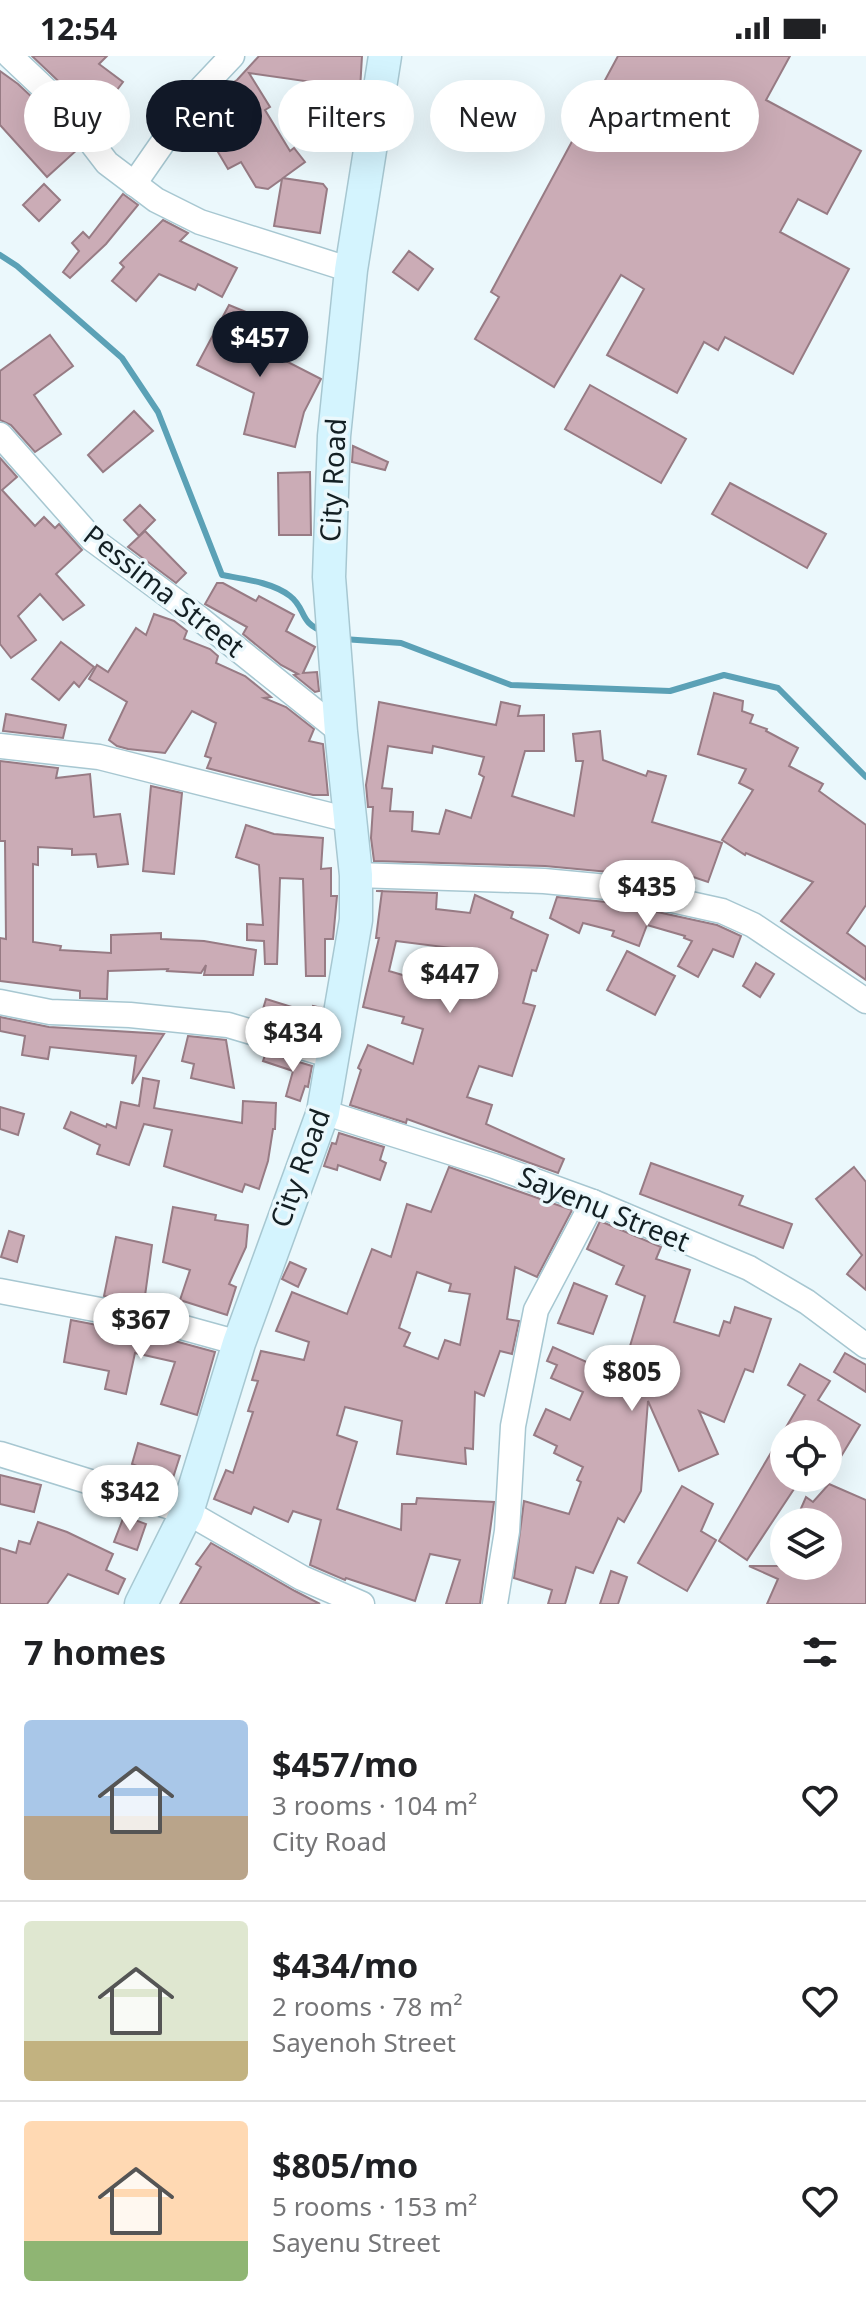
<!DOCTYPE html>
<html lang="en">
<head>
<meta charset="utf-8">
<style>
	body { margin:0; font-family:"Noto Sans",sans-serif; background:#f6f6f6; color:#202124; height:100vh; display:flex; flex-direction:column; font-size:30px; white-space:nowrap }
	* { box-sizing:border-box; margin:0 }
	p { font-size:26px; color:#757577 }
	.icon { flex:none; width:44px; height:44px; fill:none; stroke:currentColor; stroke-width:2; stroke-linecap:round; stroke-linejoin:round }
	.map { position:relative; height:1548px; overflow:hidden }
	.details { display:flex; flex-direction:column; background:#fff; flex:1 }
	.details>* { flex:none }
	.hud { position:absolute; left:24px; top:24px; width:818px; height:72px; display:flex; gap:16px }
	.controls { position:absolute; left:770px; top:1364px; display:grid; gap:16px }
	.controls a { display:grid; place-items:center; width:72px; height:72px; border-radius:50%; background:#fff; box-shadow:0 8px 32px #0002; font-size:40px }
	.price { position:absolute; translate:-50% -68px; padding:0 18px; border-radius:28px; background:#fff; color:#222; font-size:26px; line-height:52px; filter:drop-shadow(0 2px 4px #0008) }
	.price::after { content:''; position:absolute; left:50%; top:48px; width:24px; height:18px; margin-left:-12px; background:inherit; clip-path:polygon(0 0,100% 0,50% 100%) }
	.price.active { background:#111827; color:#fff }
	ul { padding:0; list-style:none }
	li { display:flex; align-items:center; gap:24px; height:200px; padding:0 24px }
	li+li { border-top:2px solid #e0e0e0 }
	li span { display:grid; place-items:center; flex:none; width:224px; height:160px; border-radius:8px; color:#555 }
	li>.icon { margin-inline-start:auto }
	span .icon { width:96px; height:96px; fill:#fffc; stroke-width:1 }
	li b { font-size:34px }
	h2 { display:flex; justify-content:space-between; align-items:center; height:96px; padding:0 24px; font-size:34px }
	.chip { padding:0 28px; border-radius:36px; background:#fff; box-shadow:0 8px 32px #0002; font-size:28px; line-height:72px }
	.chip.active { background:#111827; color:#fff }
	.status { display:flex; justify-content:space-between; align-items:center; height:56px; padding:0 40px; background:#fff; direction:ltr }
	.status svg { height:22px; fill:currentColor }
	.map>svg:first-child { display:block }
</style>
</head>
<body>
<div class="status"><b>12:54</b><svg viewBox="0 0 49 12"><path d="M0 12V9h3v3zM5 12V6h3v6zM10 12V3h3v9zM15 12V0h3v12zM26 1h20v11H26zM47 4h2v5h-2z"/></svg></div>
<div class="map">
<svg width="866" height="1548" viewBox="0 0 866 1548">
	<rect width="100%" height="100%" fill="#ebf8fc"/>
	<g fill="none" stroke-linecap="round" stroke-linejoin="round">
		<!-- stream -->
		<g stroke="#5ba1b6" stroke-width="6">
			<path d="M0,199L17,210L122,302L158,356L222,519C243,523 272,526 290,540C307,553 298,567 325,576"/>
			<polyline points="343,583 401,587 511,629 670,635 724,619 778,632 866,721"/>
		</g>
	</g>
	<!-- building -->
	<g fill="#cbacb6" stroke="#977b84" stroke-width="2" fill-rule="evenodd">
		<polygon points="32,0 107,0 99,8 123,26 98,59 105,68 100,73 74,40"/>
		<polygon points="259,0 362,0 360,34 333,32 333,29 249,17 270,51 265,54 290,95 294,92 305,106 283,122 323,128 327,133 320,177 274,170 282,123 268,133 256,131 241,106 228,113 202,69 236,49 225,31 237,24"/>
		<polygon points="618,0 790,0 766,44 861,95 827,158 798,143 780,176 849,213 793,318 725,281 718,294 704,286 677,337 607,299 644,233 621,219 554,331 475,283 499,241 491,236"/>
		<polygon points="0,15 18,28 53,61 78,93 47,121 0,69"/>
		<polygon points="44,128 60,144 39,165 23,149"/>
		<polygon points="123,138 138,149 106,188 70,222 63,216 79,195 72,187 83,176 89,182"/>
		<polygon points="163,164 188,177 180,185 237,212 222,241 198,228 195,234 159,218 136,245 112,225 124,211 120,207"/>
		<polygon points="409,195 433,213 418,234 393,216"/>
		<polygon points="229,249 256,260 247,285 321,323 304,356 295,391 244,378 254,337 197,309"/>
		<polygon points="50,279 73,310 34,339 61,378 35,396 11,369 0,364 0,315"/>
		<polygon points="590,329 686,383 661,427 565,373"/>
		<polygon points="134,355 153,375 103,416 88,399"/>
		<polygon points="353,390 388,406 385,414 352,406"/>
		<polygon points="0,402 17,421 2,434 35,470 44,461 55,472 59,468 82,494 56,518 84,549 63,564 40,538 18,560 36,584 11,602 0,588"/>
		<polygon points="310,416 311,479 279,479 278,417"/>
		<polygon points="730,427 826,478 807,512 712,458"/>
		<polygon points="140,449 155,464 139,480 124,464"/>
		<polygon points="145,475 186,517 176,527 128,491"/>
		<polygon points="217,527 223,527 256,545 259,540 294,559 286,575 315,591 303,617 317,616 319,635 315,636 294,619 298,618 281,609 243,578 247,571 205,548"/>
		<polygon points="154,558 174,565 187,575 184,583 210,593 218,600 216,607 245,620 271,641 264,642 286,651 314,673 309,685 323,688 328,739 313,739 207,712 211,702 205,700 216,667 192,655 165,697 128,693 117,690 109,684 127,646 89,623 97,609 108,616 136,572 146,579"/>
		<polygon points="61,586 94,611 79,631 74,626 59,644 32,623"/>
		<polygon points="714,637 743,645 742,655 753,659 750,667 767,673 766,675 798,692 789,710 823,728 819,735 866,769 866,849 847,877 866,891 866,924 781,865 813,826 746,797 745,799 722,784 753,734 739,727 746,713 698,698"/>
		<path d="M379,646L496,669L501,646L520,650L518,660L544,659V695H525L512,740L574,760L583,705H576L573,678L600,675L603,704L646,720L648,715L666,720L652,766L722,787L708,826L655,808L651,824L620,817L545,810L374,805L371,782L373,751H368L366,729ZM388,690L432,697L433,690L484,701L479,718L484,721L471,762L446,754L439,778L412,775L413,756L390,755L392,733L382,732Z"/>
		<polygon points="6,658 66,669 63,682 3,675"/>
		<polygon points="0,705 58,712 56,722 90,718 94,761 120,758 128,808 98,811 96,798 72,799 72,793 38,791 38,809 33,808 33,886 61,890 60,894 111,897 111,879 161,877 161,883 204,885 256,894 253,919 204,919 206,909 201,917 167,915 168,913 108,915 107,943 80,942 80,935 0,925 0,882 6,883 5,785 0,785"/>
		<polygon points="151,730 182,737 174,818 143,815"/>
		<polygon points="246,769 274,778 323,782 321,813 331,812 331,840 337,840 333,883 325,883 325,920 306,920 303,823 280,822 277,908 265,908 264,885 247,884 247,868 263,869 259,809 236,801"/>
		<path d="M376,835L437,837L436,853L470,857L475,839L513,856L511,862L548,879L536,915L532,914L523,947L535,950L512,1020L479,1010L467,1041L492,1049L486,1068L564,1103L558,1117L407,1063L406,1067L350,1049L361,1014L358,1012L368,989L413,1008L423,973L402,967L404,961L363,951L379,882H376L382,835ZM396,885L452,892L440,930L389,915Z"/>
		<polygon points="557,841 616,847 717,869 741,880 733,901 713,893 698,921 678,910 692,885 684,882 685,880 647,869 639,890 612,880 614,875 583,867 579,877 550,862"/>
		<polygon points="627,895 675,920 655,959 607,934"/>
		<polygon points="756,907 774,918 760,941 743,930"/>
		<polygon points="266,943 311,957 313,950 322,952 317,980 260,963"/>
		<polygon points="0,961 49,971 164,978 132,1028 136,1000 50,991 48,1003 22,999 25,980 0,975"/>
		<polygon points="188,980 226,984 234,1032 191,1022 194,1008 182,1005"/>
		<polygon points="266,996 312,1010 308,1031 305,1030 300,1045 286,1040 293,1015 263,1005"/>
		<polygon points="143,1022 159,1025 154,1052 242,1067 243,1045 276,1047 275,1073 273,1073 268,1105 259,1133 245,1128 242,1136 164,1110 172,1074 144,1068 129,1109 97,1098 100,1089 64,1072 71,1056 106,1071 107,1068 116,1072 121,1046 139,1050"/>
		<polygon points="0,1051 24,1058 18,1079 0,1073"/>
		<polygon points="339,1077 384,1091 380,1104 386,1107 380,1124 338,1109 337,1114 324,1110 332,1087 336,1088"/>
		<polygon points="651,1107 743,1140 739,1149 792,1168 783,1192 640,1138"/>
		<path d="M449,1111L572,1154L537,1221L515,1211L507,1263L519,1265L512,1298L500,1295L484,1340L475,1336L473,1393L465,1392L466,1408L397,1398L402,1365L345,1351L337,1379L357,1386L337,1453L401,1474L402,1448H416L417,1442L494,1446L480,1548H446L460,1504L430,1498L415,1545L346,1522L345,1524L310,1509L321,1464L293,1455L288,1466L254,1451L251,1458L214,1443L226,1414L233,1417L253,1356L248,1355L258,1325L252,1324L261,1295L304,1304L309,1286L276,1275L292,1236L347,1258L372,1193L391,1201L407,1148L431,1156ZM417,1216L451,1228L449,1235L470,1238L460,1289L445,1284L438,1303L404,1290L410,1277L399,1272Z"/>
		<polygon points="854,1111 866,1126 866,1234 847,1218 862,1199 816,1143"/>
		<polygon points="173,1151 216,1159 215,1164 248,1169 246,1191 229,1228 236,1231 227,1259 180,1244 190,1214 163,1206"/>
		<polygon points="600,1165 661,1191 656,1203 690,1214 674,1266 719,1280 724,1265 730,1267 735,1251 771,1263 753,1316 745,1313 724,1366 699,1355 718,1398 679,1415 648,1345 641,1435 624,1466 618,1462 593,1517 576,1511 565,1548 548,1548 552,1534 514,1522 524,1445 569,1458 581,1426 577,1424 583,1411 554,1397 557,1390 534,1379 546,1353 570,1364 583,1336 551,1322 557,1309 547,1305 553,1291 618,1320 619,1318 643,1327 652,1297 630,1290 645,1240 616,1228 624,1210 587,1193"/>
		<polygon points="9,1175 24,1180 17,1206 1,1201"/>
		<polygon points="116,1181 152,1189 144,1247 104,1240"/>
		<polygon points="290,1206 306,1213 298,1231 282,1223"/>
		<polygon points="574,1227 607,1240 593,1278 558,1267"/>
		<polygon points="71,1264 160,1281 215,1296 197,1359 161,1348 175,1306 135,1297 126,1338 105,1333 109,1315 64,1306"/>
		<polygon points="845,1297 866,1309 866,1336 834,1316"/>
		<polygon points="800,1308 830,1325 818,1344 860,1369 828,1422 828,1378 784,1378 784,1426 794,1433 747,1504 719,1485 805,1339 788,1329"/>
		<polygon points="138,1387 180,1400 172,1425 132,1408"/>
		<polygon points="0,1419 41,1429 34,1456 0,1448"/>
		<polygon points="829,1428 866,1444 866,1548 767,1548 778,1523 749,1510 828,1510 828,1466 795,1466 806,1441 813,1446"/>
		<polygon points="682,1430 713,1448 701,1475 716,1484 687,1535 638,1507"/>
		<polygon points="124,1460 146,1468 137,1494 114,1486"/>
		<polygon points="38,1466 67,1476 113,1498 106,1514 125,1523 118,1538 68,1518 47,1548 0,1548 0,1492 16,1497 19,1485 30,1488"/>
		<polygon points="211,1487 295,1535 320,1548 180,1548 201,1511 196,1508"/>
		<polygon points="611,1515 627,1521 618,1548 600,1548"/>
	</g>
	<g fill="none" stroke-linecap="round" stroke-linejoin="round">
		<defs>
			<g id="minor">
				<polyline points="10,0 64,51 107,107 156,144 200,166 351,214"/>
				<polyline points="134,128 198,36 232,0"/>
				<polyline points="0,379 92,483 200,563 341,676"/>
				<polyline points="0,690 99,701 349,764"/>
				<polyline points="356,819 544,825 618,832 722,855 753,869 866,945"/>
				<polyline points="0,946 50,956 130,959 228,969 332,1000"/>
				<polyline points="323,1056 494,1110 593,1146 749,1212 807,1246 866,1290"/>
				<polyline points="0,1235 163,1266 239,1287"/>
				<polyline points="0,1398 187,1456 302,1522 362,1548"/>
				<polyline points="495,1548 507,1475 513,1370 536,1254 593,1146"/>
			</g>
			<polyline id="secondary" points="141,1548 187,1456 239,1287 323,1056 356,864 356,819 341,676 329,521 334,380 351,214 385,0"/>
		</defs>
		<!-- minor casing -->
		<use href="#minor" stroke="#a7c7d1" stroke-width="27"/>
		<!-- secondary casing -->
		<use href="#secondary" stroke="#a7c7d1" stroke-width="35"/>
		<!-- minor -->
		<use href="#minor" stroke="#fff" stroke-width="24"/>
		<!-- secondary -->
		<use href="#secondary" stroke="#d4f4fe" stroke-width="32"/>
	</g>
	<g text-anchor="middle" stroke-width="7" stroke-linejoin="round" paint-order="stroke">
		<!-- street labels -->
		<g font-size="28" fill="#142024" stroke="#ebf8fc">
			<text transform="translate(333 424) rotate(-87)" y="10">City Road</text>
			<text transform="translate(164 535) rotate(38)" y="10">Pessima Street</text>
			<text transform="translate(300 1112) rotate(-70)" y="10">City Road</text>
			<text transform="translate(604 1153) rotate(22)" y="10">Sayenu Street</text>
		</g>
	</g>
</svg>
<div class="controls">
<a><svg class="icon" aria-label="locate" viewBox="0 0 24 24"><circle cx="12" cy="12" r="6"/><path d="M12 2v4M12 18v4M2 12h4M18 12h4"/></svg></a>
<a><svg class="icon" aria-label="layers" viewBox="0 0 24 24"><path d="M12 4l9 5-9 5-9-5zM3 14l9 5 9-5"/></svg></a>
</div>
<b class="price active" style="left:260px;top:323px">$457</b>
<b class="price" style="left:647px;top:872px">$435</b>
<b class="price" style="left:450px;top:959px">$447</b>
<b class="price" style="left:293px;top:1018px">$434</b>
<b class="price" style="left:141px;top:1305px">$367</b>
<b class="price" style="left:632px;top:1357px">$805</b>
<b class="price" style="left:130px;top:1477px">$342</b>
<div class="hud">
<a class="chip">Buy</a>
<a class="chip active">Rent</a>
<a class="chip">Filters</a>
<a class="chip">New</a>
<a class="chip">Apartment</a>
</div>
</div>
<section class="details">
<h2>7 homes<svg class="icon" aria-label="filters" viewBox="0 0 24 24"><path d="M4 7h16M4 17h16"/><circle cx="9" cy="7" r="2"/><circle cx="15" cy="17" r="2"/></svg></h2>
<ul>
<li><span style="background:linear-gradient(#a9c7e8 60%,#b9a48a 0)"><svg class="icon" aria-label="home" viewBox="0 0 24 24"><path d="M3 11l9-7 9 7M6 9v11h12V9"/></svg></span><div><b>$457/mo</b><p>3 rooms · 104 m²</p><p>City Road</p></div><svg class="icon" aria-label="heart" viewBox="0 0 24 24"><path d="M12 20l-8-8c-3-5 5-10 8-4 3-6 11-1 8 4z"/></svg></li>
<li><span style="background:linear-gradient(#dfe7d0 75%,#c2b280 0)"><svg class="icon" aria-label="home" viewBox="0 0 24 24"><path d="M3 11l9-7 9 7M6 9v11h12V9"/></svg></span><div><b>$434/mo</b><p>2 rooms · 78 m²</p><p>Sayenoh Street</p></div><svg class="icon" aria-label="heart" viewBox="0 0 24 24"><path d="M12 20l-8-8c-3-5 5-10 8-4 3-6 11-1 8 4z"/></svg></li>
<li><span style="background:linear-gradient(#ffd9b3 75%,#8fb573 0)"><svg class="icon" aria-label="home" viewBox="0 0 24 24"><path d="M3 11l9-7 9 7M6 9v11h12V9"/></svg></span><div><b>$805/mo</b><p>5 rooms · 153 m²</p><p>Sayenu Street</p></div><svg class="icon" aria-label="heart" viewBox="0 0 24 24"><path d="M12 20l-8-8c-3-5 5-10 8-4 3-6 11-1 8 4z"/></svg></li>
</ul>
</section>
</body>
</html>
